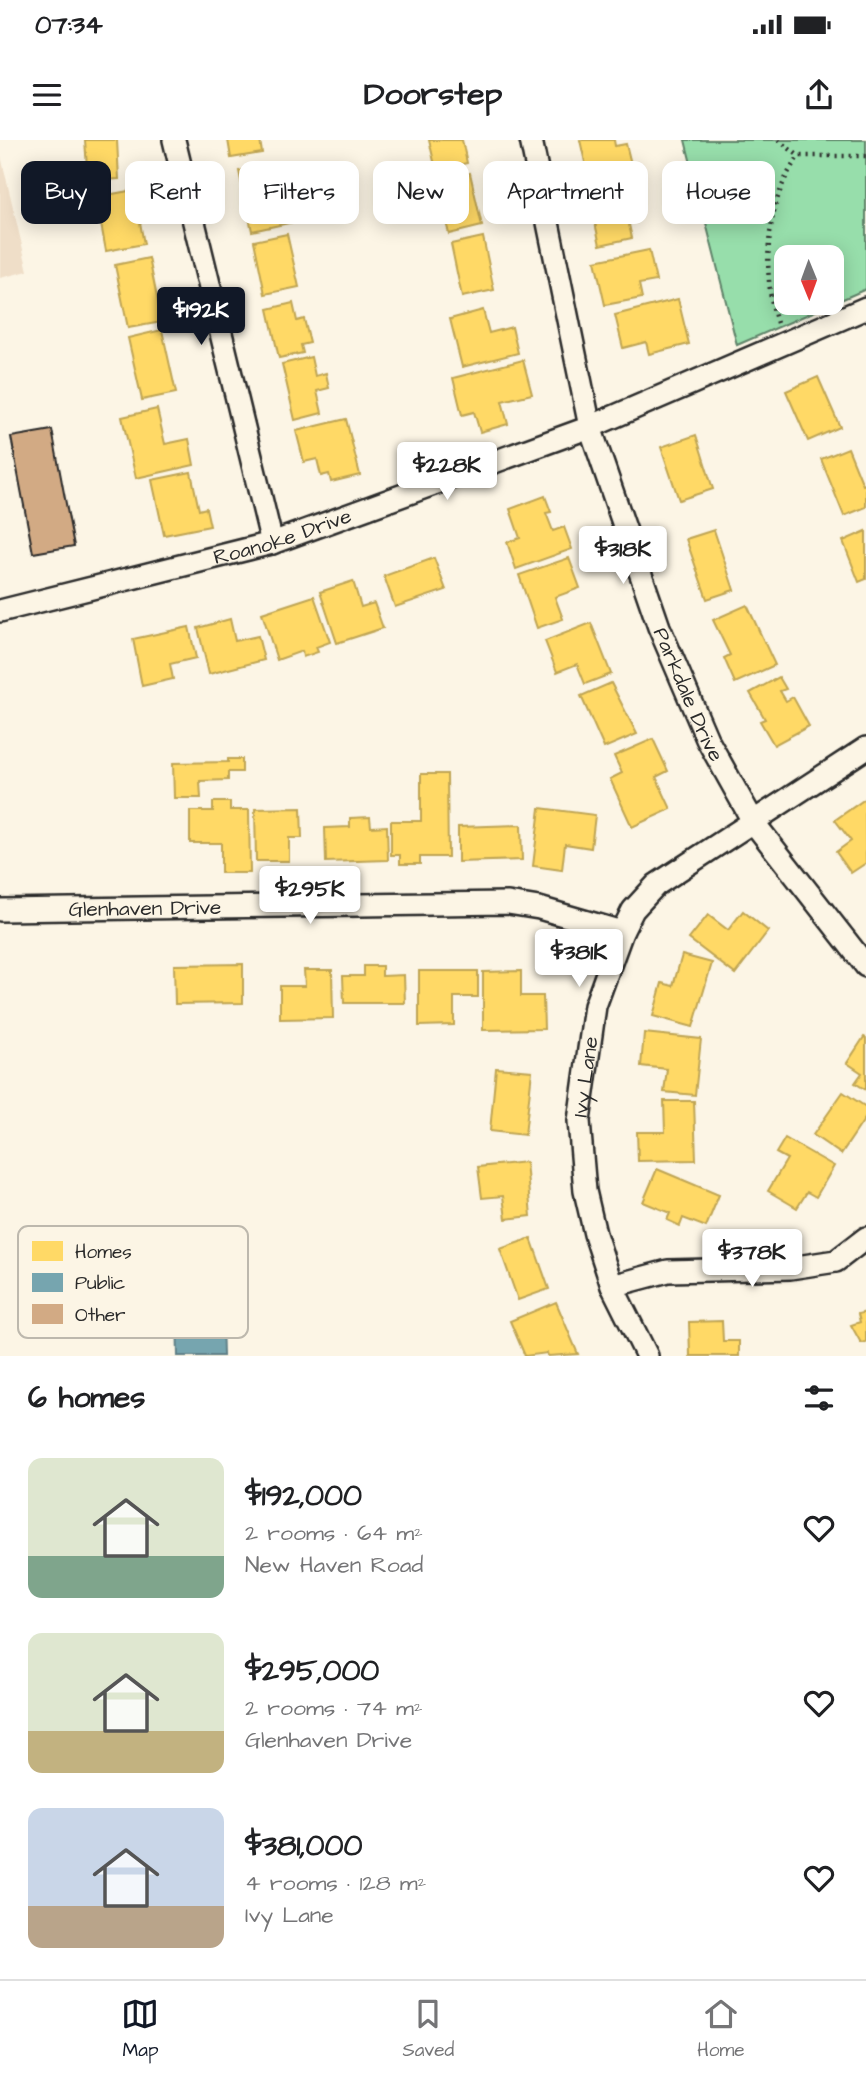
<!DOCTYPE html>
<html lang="en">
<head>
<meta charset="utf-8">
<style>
	body { margin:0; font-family:"Architects Daughter",sans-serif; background:#f6f6f6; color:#202124; height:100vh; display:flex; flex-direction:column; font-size:26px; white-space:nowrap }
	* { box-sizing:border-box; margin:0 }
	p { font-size:23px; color:#757577 }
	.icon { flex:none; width:38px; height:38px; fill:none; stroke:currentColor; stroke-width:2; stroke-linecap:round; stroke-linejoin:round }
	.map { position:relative; height:1216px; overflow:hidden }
	.details { display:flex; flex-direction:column; background:#fff; flex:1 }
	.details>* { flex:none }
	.top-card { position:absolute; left:21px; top:21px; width:824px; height:63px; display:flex; gap:14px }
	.needle { width:46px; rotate:179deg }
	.controls { position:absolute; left:774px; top:105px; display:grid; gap:14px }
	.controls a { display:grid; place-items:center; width:70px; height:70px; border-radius:14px; background:#fff; box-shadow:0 4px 18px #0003; font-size:35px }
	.price { position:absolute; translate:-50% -60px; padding:0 16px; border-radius:7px; background:#fff; color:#222; font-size:23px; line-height:46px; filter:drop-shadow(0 2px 4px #0008) }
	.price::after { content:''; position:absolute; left:50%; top:42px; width:21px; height:16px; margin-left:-10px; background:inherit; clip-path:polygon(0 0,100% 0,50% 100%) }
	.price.current { background:#111827; color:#fff }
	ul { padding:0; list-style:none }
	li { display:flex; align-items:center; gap:21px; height:175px; padding:0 28px }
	li span { display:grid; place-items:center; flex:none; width:196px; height:140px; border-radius:14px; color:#555 }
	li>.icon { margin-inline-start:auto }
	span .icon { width:84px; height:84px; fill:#fffc; stroke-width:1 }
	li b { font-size:30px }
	h2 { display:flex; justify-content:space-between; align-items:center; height:84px; padding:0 28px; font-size:30px }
	.pill { padding:0 24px; border-radius:14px; background:#fff; box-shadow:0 4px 18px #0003; font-size:24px; line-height:63px }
	.pill.current { background:#111827; color:#fff }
	.status { display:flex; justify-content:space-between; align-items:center; height:49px; padding:0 35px; background:#fff; direction:ltr }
	.status svg { height:19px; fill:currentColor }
	header { display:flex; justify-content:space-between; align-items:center; height:91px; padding:0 28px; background:#fff; font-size:32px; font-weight:700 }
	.menu { display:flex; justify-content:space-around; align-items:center; height:98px; border-top:2px solid #e0e0e0; background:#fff; font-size:19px; color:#757577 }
	.menu a { display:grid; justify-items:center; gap:4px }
	.menu .current { color:#111827 }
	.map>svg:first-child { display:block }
</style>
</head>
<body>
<div class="status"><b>07:34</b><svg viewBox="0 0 49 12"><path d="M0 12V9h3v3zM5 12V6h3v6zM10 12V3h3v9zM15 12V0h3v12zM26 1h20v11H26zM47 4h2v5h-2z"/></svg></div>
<header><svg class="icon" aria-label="menu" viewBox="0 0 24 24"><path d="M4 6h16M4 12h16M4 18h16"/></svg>Doorstep<svg class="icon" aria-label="share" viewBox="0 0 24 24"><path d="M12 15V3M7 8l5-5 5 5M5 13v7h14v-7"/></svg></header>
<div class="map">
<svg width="866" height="1216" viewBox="0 0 866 1216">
	<rect width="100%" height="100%" fill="#fcf5e5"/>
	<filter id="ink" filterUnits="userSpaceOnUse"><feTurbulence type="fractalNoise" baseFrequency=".0143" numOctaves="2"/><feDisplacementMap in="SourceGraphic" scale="14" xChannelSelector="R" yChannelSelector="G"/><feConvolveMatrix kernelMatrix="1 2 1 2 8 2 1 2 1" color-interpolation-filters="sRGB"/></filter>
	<g filter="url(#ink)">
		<!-- built -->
		<polygon fill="#efdec8" points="0,12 28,131 0,138"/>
		<!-- green -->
		<path fill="#97deab" stroke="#61846b" stroke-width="2" fill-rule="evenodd" d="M685,0H866V149L737,205ZM786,117H831V163H786Z"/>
		<!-- homes -->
		<g fill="#ffd966" stroke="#bfa554" stroke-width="2">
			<polygon points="85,0 117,0 119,39 88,41"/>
			<polygon points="228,0 260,0 262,13 231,18"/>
			<polygon points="429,0 462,0 467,23 436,30"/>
			<polygon points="580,0 614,0 615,6 626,4 631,24 620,27 621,33 589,40"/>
			<polygon points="269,25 277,61 302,56 307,79 252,91 239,31"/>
			<polygon points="470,33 482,86 449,94 436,41"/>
			<polygon points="620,45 632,98 600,105 588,52"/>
			<polygon points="134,50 144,104 106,111 96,57"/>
			<polygon points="287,94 299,147 265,154 254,101"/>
			<polygon points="483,97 494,150 462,157 451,104"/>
			<polygon points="649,110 656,141 639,144 642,158 605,165 595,121"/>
			<polygon points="149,118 162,182 128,188 115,125"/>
			<polygon points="678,159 689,204 649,214 646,202 623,208 615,175"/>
			<polygon points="293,163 297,181 304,179 310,203 301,205 303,213 279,218 268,169"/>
			<polygon points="483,170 489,193 512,187 518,213 462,227 450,179"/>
			<polygon points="162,190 176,253 142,260 128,198"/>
			<polygon points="311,217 315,236 326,233 329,248 317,251 322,273 295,280 282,224"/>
			<polygon points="523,220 532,254 502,261 508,284 480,292 474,272 462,275 453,238"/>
			<polygon points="818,237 840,287 808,301 786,251"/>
			<polygon points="157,269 165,304 189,299 194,325 136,338 122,277"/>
			<polygon points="346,279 360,335 331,342 329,334 321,336 317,319 304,322 296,291"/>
			<polygon points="696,295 713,349 679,360 661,307"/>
			<polygon points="848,308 863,345 866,344 866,367 844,376 821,319"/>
			<polygon points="191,332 199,370 206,368 210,386 164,395 152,340"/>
			<polygon points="545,356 551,372 546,373 553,391 564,387 572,409 516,429 507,402 520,398 510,369"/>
			<polygon points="714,390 734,450 707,459 686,399"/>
			<polygon points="866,391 866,439 859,442 843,401"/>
			<polygon points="434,418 446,450 395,467 384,436"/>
			<polygon points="569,418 580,448 555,457 563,479 537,488 519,435"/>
			<polygon points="353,441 361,467 374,463 383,488 337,503 320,452"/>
			<polygon points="314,456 330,502 316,507 318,512 303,517 302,511 277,520 262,473"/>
			<polygon points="747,465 775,525 735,543 724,518 730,515 713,480"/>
			<polygon points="230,479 235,501 258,496 264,520 209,534 198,488"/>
			<polygon points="591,483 611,534 585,544 577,524 557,532 545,501"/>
			<polygon points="189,487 196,518 170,524 173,539 142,546 133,499"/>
			<polygon points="779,537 786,549 780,551 786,561 793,557 809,586 774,605 760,581 765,579 750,553"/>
			<polygon points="611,543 637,594 604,608 581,556"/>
			<polygon points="653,599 668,631 656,637 671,669 632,687 610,639 622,633 614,616"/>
			<polygon points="228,619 242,619 242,632 228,632 228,640 200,641 201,658 174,658 173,623 228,622"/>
			<polygon points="421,634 447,634 448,717 420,717 420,724 400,724 400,715 391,715 391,681 421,681"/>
			<polygon points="865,659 866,723 851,733 836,712 851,701 835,680"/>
			<polygon points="213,662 230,662 230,670 249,670 250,733 221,733 221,703 190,703 190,671 213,671"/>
			<polygon points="301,668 302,698 289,698 289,721 256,721 255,669"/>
			<polygon points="540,668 595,675 591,708 565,704 562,730 533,726"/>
			<polygon points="370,677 371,687 387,686 388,720 326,722 325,688 350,687 350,678"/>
			<polygon points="521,685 522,720 458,722 458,687"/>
			<polygon points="743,771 768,791 735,834 689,799 708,775 728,790"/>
			<polygon points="682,815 712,823 693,887 653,876 662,843 673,846"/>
			<polygon points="243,824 243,863 175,864 174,825"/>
			<polygon points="364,826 382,826 382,836 404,835 405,863 344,863 343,836 364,836"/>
			<polygon points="304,830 332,830 333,878 280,879 280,846 305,846"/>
			<polygon points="419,831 478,831 478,857 454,857 454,885 419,886"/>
			<polygon points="521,831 521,856 543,856 544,889 483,890 483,832"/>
			<polygon points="644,893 701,899 695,955 664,952 667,929 641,926"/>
			<polygon points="864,897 866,898 866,950 855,943 862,933 847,923"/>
			<polygon points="496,928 532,931 525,995 490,991"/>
			<polygon points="843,952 866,967 866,977 841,1014 813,995"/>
			<polygon points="664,961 694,961 696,1020 638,1021 637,992 665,992"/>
			<polygon points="785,998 834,1026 816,1057 807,1052 797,1068 768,1051 787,1019 776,1013"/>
			<polygon points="526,1022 531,1076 506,1079 503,1056 482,1058 478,1027"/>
			<polygon points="657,1029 719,1055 706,1087 683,1078 680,1086 667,1080 670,1073 643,1062"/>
			<polygon points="531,1098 549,1149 518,1160 500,1109"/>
			<polygon points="556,1162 578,1214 548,1216 547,1213 525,1216 510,1181"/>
			<polygon points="866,1172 866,1202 861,1203 851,1185 860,1182 858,1174"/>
			<polygon points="722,1181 723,1201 739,1201 739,1216 690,1216 689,1182"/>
		</g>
		<!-- public -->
		<polygon fill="#76a5af" stroke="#608087" stroke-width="2" points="237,1109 238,1167 205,1168 205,1179 222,1179 223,1216 178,1216 177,1177 192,1177 192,1169 124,1170 123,1155 111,1156 111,1129 125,1128 124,1111"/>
		<!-- building -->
		<polygon fill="#d2aa84" stroke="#2b2b2b" stroke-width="2" points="52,290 74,406 33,413 11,297"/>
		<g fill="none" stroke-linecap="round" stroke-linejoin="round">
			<defs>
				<g id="minor">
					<polyline points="174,0 272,403"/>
					<path id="s1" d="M531,0L590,287L659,487L707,599L754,683L866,826"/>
					<path id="s2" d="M0,471L272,403L590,287L866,168"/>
					<path id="s3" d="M0,770L508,763L539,768L622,792"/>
					<polyline points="612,1146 668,1131 790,1128 836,1121 866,1098"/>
					<path id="s4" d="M647,1216L612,1146L595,1094L585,1051L579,981L595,866L622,792L633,770L656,745L866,608"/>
				</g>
			</defs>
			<!-- minor casing -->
			<use href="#minor" stroke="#2b2b2b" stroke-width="26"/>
			<!-- path -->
			<g stroke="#2b2b2b" stroke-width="4.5" stroke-dasharray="2 5" stroke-linecap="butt">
				<polyline points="778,0 799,16 866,16"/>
				<path d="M777,183C761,132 766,59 799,16"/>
			</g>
			<!-- minor -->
			<use href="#minor" stroke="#fcf5e5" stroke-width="21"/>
		</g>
	</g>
	<g text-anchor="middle" stroke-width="7" stroke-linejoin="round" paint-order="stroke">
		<!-- street labels -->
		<g font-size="21" fill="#2b2b2b" stroke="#fcf5e5">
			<text dy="7" stroke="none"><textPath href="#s2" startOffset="292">Roanoke Drive</textPath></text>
			<text dy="7" stroke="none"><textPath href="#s1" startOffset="578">Parkdale Drive</textPath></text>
			<text dy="7" stroke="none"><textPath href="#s3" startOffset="145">Glenhaven Drive</textPath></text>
			<text dy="7" stroke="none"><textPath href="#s4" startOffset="292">Ivy Lane</textPath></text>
		</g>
	</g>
	<!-- legend -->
	<rect x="18" y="1086" width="230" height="112" rx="10" fill="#fcf5e5" stroke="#bdb8ad" stroke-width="2"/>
	<rect x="32" y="1101" width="31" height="20" fill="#ffd966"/>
	<rect x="32" y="1133" width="31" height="19" fill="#76a5af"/>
	<rect x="32" y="1164" width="31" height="20" fill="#d2aa84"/>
	<g font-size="19" fill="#2b2b2b">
		<text x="75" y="1118">Homes</text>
		<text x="75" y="1149">Public</text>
		<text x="75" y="1181">Other</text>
	</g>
</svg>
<div class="controls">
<a><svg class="needle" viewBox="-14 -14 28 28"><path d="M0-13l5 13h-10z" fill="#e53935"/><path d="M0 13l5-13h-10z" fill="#757577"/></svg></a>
</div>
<b class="price current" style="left:201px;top:207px">$192K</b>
<b class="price" style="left:447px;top:362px">$228K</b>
<b class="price" style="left:623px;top:446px">$318K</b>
<b class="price" style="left:310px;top:786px">$295K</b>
<b class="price" style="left:579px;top:849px">$381K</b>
<b class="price" style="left:752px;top:1149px">$378K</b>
<div class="top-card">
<a class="pill current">Buy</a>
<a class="pill">Rent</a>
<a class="pill">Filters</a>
<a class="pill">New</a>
<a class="pill">Apartment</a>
<a class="pill">House</a>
</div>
</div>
<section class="details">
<h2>6 homes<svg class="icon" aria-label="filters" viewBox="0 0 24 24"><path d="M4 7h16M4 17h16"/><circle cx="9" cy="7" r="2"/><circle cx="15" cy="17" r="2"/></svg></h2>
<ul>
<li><span style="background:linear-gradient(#dfe7d0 70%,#7fa58c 0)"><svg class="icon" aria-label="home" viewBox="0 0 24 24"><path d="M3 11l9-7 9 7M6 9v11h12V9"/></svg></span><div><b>$192,000</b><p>2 rooms · 64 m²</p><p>New Haven Road</p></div><svg class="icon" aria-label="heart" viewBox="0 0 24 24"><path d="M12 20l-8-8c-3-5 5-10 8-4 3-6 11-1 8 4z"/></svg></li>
<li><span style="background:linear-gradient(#dfe7d0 70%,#c2b280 0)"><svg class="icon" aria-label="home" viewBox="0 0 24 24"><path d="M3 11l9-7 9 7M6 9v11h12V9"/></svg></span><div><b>$295,000</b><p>2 rooms · 74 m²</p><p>Glenhaven Drive</p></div><svg class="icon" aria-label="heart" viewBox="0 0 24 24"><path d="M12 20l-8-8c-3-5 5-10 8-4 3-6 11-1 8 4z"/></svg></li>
<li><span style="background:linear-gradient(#c9d6e8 70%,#b9a48a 0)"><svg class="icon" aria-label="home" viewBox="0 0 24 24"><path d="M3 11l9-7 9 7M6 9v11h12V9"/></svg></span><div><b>$381,000</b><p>4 rooms · 128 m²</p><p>Ivy Lane</p></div><svg class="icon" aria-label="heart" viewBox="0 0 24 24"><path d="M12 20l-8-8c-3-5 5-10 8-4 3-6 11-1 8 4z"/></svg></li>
</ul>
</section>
<nav class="menu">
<a class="current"><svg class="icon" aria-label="map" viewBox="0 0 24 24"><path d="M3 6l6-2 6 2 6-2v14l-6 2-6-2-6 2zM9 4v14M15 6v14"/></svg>Map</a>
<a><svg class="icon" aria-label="saved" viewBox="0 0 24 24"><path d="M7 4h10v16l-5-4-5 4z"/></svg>Saved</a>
<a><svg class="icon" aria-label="home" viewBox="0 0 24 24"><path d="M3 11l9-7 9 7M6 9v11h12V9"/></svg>Home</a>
</nav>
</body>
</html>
